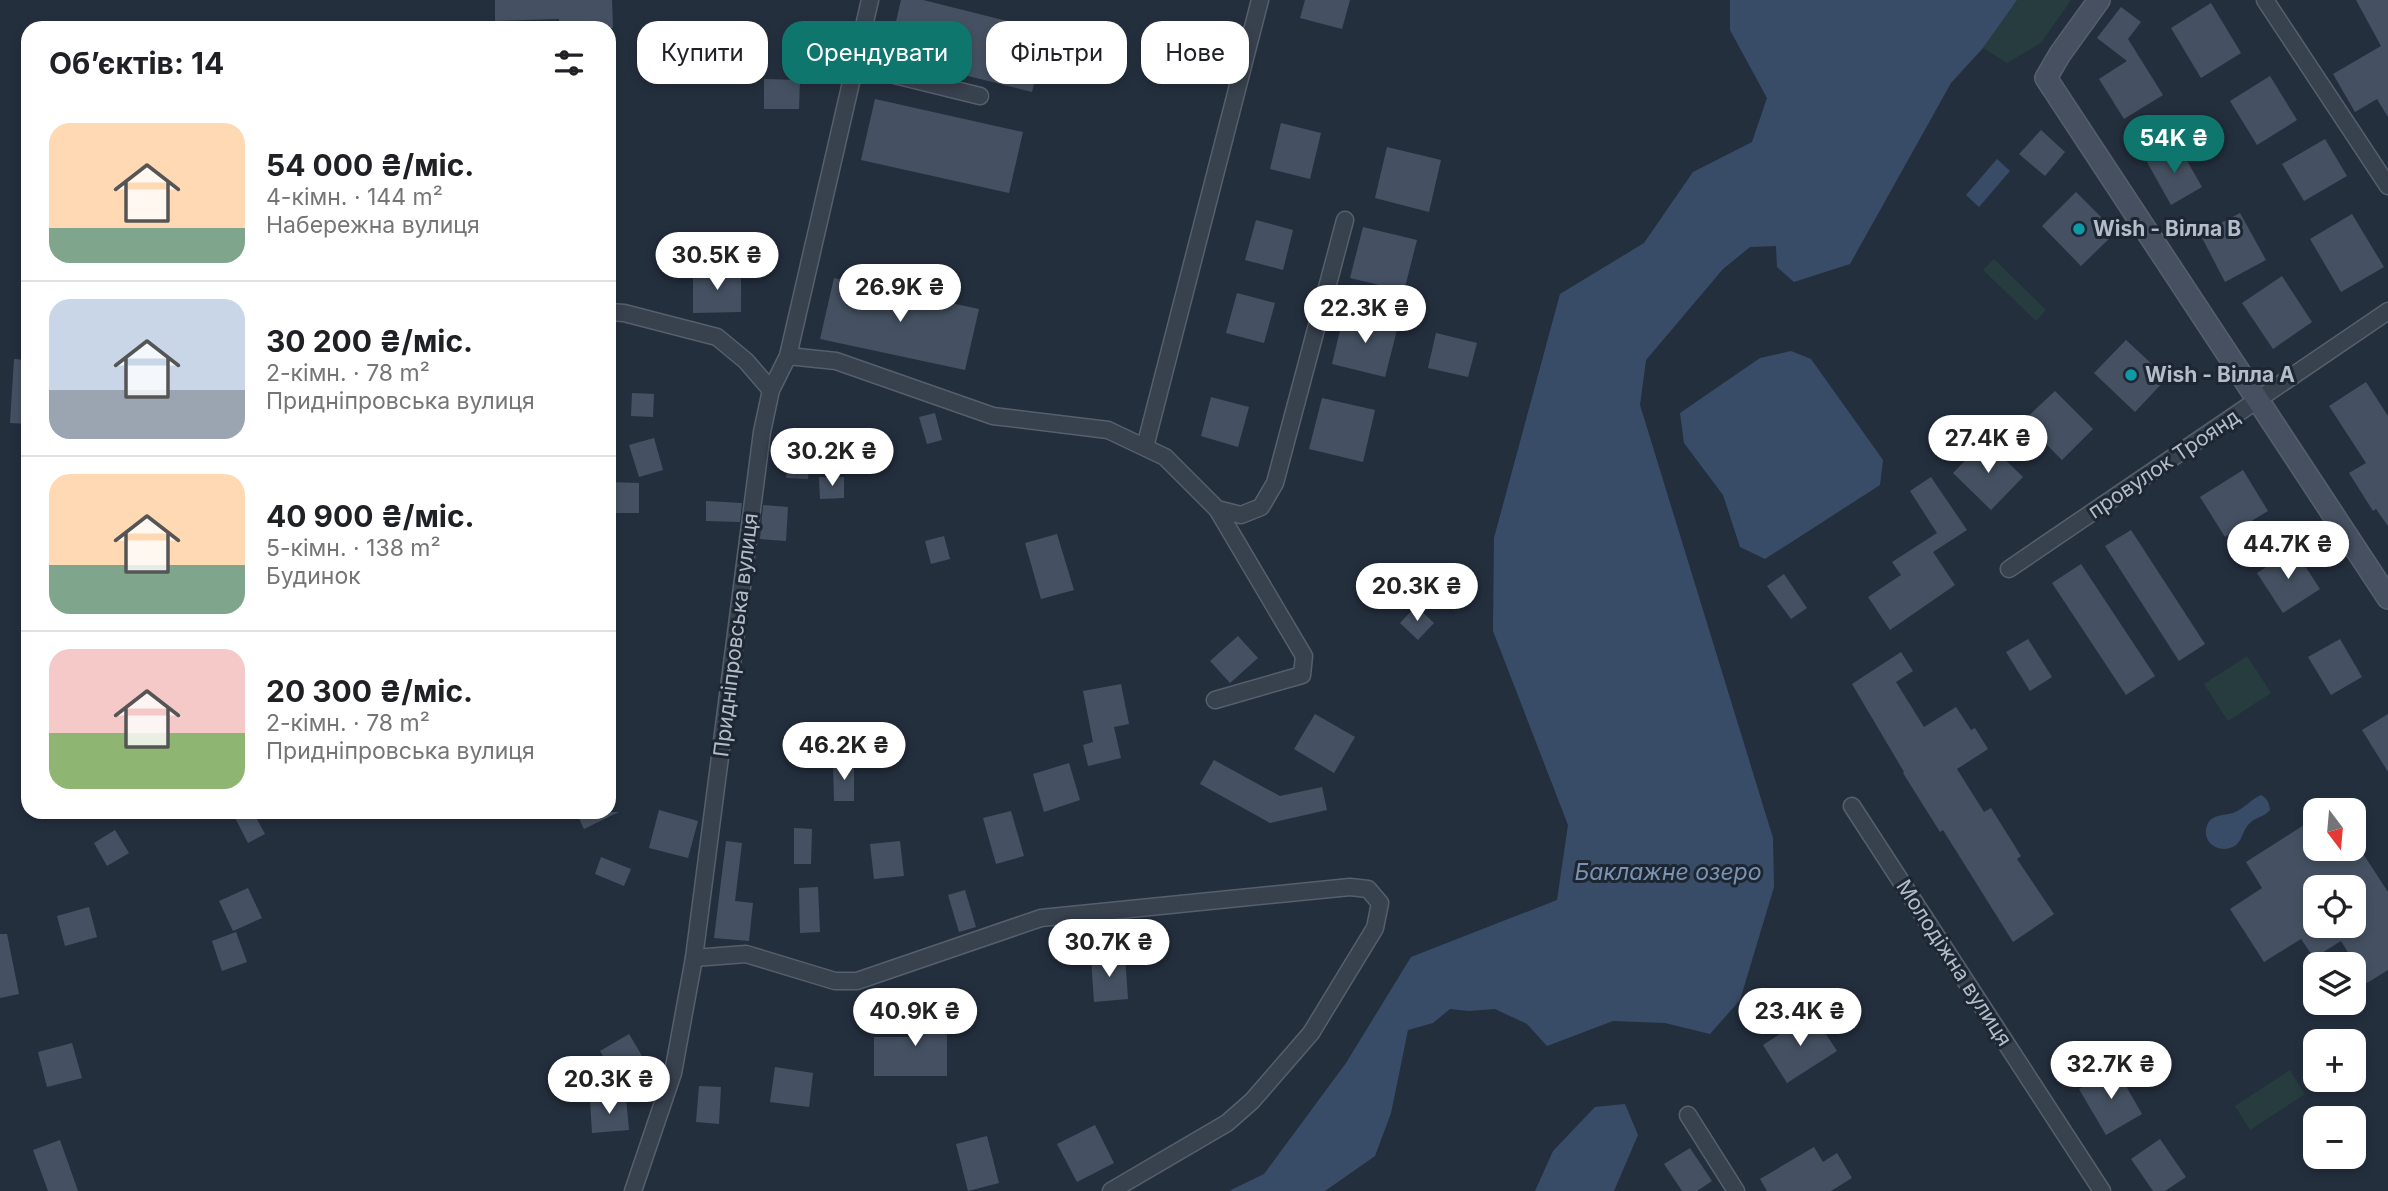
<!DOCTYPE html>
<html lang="uk">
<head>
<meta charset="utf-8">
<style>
	body { margin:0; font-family:Inter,sans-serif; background:#f6f6f6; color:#202124; height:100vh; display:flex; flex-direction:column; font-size:26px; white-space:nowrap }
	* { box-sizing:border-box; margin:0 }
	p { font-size:23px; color:#757577 }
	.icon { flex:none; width:38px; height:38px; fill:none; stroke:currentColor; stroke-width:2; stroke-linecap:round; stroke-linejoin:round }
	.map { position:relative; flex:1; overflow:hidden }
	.details { position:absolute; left:21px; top:21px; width:595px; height:798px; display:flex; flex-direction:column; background:#fff; border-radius:21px; box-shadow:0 4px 10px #0003 }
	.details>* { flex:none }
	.top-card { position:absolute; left:637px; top:21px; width:665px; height:63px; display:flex; gap:14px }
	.needle { width:46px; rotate:164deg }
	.tools { position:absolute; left:2303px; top:798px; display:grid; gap:14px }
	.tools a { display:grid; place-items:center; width:63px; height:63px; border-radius:14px; background:#fff; box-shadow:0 4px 10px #0003; font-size:35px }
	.price { position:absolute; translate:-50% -60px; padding:0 16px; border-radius:24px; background:#fff; color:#222; font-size:23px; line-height:46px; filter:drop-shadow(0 2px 4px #0008) }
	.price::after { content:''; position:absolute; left:50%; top:42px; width:21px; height:16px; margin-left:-10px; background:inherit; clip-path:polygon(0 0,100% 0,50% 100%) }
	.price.selected { background:#0f766e; color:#fff }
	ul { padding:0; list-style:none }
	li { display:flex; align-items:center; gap:21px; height:175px; padding:0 28px }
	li+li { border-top:2px solid #e0e0e0 }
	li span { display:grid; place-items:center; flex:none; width:196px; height:140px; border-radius:21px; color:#555 }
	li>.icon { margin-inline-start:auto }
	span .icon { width:84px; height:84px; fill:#fffc; stroke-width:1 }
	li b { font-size:30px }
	h2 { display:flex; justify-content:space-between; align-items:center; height:84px; padding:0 28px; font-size:30px }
	.chip { padding:0 24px; border-radius:21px; background:#fff; box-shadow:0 4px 10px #0003; font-size:24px; line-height:63px }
	.chip.selected { background:#0f766e; color:#fff }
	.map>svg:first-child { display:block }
</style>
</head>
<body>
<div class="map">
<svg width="2388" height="1191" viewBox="0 0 2388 1191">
	<rect width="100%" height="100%" fill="#242f3e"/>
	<!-- green -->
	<g fill="#263c3f">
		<polygon points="2017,0 2071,0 2041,43 2007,63 1983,48"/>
		<polygon points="1994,259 2046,310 2036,321 1983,270"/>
		<polygon points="2247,656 2271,693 2228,721 2204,684"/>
		<polygon points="2290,1070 2305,1094 2250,1130 2235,1106"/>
	</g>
	<!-- water -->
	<g fill="#394c67">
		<polygon points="1730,0 2017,0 1983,48 1951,83 1850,264 1794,282 1777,267 1776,246 1750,247 1723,269 1646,360 1640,405 1773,838 1774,887 1740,1000 1710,1034 1665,1023 1613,1021 1547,1046 1527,1024 1495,1009 1469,1011 1450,1009 1433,1023 1408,1030 1391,1113 1375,1156 1325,1191 1229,1191 1264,1174 1346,1063 1411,957 1557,900 1568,825 1493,631 1494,538 1560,294 1644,243 1693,172 1752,142 1767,98 1730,30"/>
		<polygon points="1997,159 2010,171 1979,207 1966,195"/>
		<polygon points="1791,351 1811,359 1883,460 1880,485 1765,559 1740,547 1723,495 1684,443 1680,413 1760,358"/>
		<path d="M2261,795C2268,799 2269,803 2270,810C2264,817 2257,817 2251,822C2243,828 2243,839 2236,845C2220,856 2199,842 2208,823C2212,815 2225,815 2233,813C2244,809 2250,800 2261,795Z"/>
		<polygon points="1625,1104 1638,1135 1614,1191 1535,1191 1553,1151 1595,1107"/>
	</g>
	<!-- building -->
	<g fill="#455162" fill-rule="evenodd">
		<polygon points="495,0 612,0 613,28 559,28 559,19 495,21"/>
		<polygon points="901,0 923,0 1047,31 1032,92 888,56"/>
		<polygon points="1305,0 1350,0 1342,29 1300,18"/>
		<polygon points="2356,0 2388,0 2388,117 2377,99 2355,112 2333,74 2381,46"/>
		<polygon points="2211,3 2241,53 2201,78 2171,28"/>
		<polygon points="2121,7 2141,22 2128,39 2163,95 2124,119 2099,79 2127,61 2097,38"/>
		<polygon points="2270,76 2297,120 2257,145 2230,101"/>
		<polygon points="764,79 800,80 799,109 764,109"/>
		<polygon points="875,99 1023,132 1009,193 861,160"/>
		<polygon points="1281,123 1321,133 1310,179 1270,169"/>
		<polygon points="2041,130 2065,152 2045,176 2019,154"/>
		<polygon points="2325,139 2347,176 2304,201 2282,164"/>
		<polygon points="2178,145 2202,187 2171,205 2147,162"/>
		<polygon points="1387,147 1441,160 1429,212 1375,198"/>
		<polygon points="2076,192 2116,232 2081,266 2042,226"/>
		<polygon points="2240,213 2266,260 2225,282 2200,234"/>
		<polygon points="2352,214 2384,267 2341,292 2310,239"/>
		<polygon points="1256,220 1293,230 1283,270 1245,260"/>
		<polygon points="1363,227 1417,240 1404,291 1350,278"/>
		<polygon points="693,271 741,271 741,312 693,313"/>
		<polygon points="2282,276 2312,322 2273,349 2242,303"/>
		<polygon points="834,278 979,309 965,370 820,339"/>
		<polygon points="1237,293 1275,303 1264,343 1226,333"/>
		<polygon points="1344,313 1398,326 1385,377 1332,364"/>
		<polygon points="1436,333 1477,343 1468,377 1428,368"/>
		<polygon points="2126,340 2167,378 2135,412 2094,373"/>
		<polygon points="14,359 28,360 28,424 10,423"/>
		<polygon points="2366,382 2388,416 2388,526 2376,509 2373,511 2349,473 2366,463 2329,406"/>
		<polygon points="2055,391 2093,429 2062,460 2023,421"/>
		<polygon points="632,393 654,394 653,417 631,416"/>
		<polygon points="1211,397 1249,407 1238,447 1201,436"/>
		<polygon points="1322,398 1375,410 1363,462 1309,449"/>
		<polygon points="935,413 942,440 927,444 919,417"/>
		<polygon points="654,438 663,470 639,477 629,445"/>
		<polygon points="1985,440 2023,477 1991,510 1953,473"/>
		<polygon points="788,452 810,454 808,479 786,478"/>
		<polygon points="2243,470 2268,511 2225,537 2200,497"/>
		<polygon points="819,477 844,477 844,498 820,499"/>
		<polygon points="1931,477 1967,530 1933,552 1955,585 1890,630 1868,597 1901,575 1892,562 1937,533 1910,491"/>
		<polygon points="609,482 639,483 639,513 609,513"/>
		<polygon points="706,501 742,503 740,522 706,521"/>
		<polygon points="763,505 788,507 786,541 760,539"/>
		<polygon points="2131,530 2205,644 2179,661 2105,546"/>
		<polygon points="1057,534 1074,590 1041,599 1025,543"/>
		<polygon points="944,536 950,559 931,564 925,541"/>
		<polygon points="2294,549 2320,589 2283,613 2257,573"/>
		<polygon points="2081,564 2155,676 2126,695 2052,583"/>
		<polygon points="1784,574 1807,608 1791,619 1767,586"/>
		<polygon points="1416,606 1434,623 1418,640 1400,623"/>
		<polygon points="1238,636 1258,658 1230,683 1210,661"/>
		<polygon points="2028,639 2052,677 2030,691 2006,652"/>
		<polygon points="2340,639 2362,677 2331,695 2308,657"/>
		<polygon points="1901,652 1913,671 1896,682 1924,727 1956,707 1971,730 1975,728 1988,749 1957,769 1984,812 1991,808 2021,856 2017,859 2054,914 2013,942 1943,830 1940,832 1903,773 1904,772 1852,684"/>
		<polygon points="1121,684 1129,724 1114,727 1121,758 1088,766 1083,745 1093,742 1083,691"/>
		<polygon points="1315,714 1355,737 1334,773 1294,749"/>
		<polygon points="2388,714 2388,772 2362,730"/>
		<polygon points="1214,760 1280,796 1322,787 1327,810 1270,823 1200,784"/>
		<polygon points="833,763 854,763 854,801 834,801"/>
		<polygon points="1069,763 1080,800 1044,812 1033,774"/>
		<polygon points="659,810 698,821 688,858 649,848"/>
		<polygon points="1011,811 1024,856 996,864 983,818"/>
		<polygon points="232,812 253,812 265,834 248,843"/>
		<polygon points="576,812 619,812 584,829"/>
		<path d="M2315,818V849H2360L2388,892V970L2367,983L2341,941L2314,958L2301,939L2264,962L2230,909L2262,888L2246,862ZM2315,887H2354V926H2315Z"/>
		<polygon points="794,828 812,829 811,864 794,864"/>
		<polygon points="115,830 129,853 107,866 94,843"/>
		<polygon points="726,841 742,843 735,901 753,903 749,941 714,938"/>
		<polygon points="900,841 904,876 874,879 870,844"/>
		<polygon points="601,857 631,869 624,886 595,874"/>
		<polygon points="818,887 820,932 800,933 799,888"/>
		<polygon points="248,888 262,918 233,931 219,901"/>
		<polygon points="965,890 976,927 959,932 948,895"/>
		<polygon points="89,907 97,937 65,946 57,916"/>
		<polygon points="236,932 247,962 222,971 212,941"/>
		<polygon points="0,934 7,934 19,994 0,998"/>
		<polygon points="1125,956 1128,999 1094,1002 1091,958"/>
		<polygon points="911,1009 947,1009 947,1076 874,1076 874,1037 911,1037"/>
		<polygon points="1812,1013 1837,1051 1787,1083 1763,1045"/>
		<polygon points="629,1034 645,1061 616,1078 600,1051"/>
		<polygon points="72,1043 82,1078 47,1087 38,1052"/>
		<polygon points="775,1067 813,1073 809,1107 770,1102"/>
		<polygon points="2115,1067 2142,1114 2106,1135 2079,1089"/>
		<polygon points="699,1086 721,1087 719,1124 696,1122"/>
		<polygon points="626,1098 629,1130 592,1133 590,1101"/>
		<polygon points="1095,1125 1114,1163 1077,1182 1057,1144"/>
		<polygon points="987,1136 999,1183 968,1191 956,1144"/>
		<polygon points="2160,1139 2186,1177 2165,1191 2153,1191 2131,1159"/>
		<polygon points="60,1140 78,1191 48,1191 33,1150"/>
		<polygon points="1814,1147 1823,1162 1837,1153 1852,1178 1831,1191 1767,1191 1760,1179"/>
		<polygon points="1690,1148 1712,1181 1697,1191 1682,1191 1664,1164"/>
	</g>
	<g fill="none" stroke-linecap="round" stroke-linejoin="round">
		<defs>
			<g id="street">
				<polyline points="2265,0 2388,186"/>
				<polyline points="854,65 980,96"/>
				<polyline points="609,312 624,313 717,337 746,361 771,390"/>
				<polyline points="788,356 836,361 993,416 1108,430 1165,457 1217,509 1241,515 1261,507 1275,483 1345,220"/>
				<polyline points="1145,447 1260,0"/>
				<polyline points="2009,569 2388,311"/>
				<polyline points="1215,700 1302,675 1304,656 1217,509"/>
				<polyline points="1852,806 2102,1191"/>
				<polyline points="694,958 746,954 835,981 857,981 1041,918 1350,887 1368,889 1380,903 1375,928 1311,1033 1252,1101 1227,1123 1111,1191"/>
				<polyline points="1688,1115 1736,1191"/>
				<polyline points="633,1191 673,1073 694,958 762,432 771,390 788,356 870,0"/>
			</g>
			<polyline id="secondary" points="2099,0 2060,54 2046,78 2388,598"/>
		</defs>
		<!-- street casing -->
		<use href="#street" stroke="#565f6c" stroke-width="19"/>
		<!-- secondary casing -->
		<use href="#secondary" stroke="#565f6c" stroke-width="24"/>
		<!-- street -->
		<use href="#street" stroke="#38414e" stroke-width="16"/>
		<!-- secondary -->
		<use href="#secondary" stroke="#465061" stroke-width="21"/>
	</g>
	<!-- markers -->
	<g fill="#0f9aa8" stroke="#1d2633" stroke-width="2.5">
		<circle cx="2079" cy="229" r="7"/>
		<circle cx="2131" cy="375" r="7"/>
	</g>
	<g text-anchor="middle" stroke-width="6" stroke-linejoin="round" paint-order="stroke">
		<!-- poi labels -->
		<g font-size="21" font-weight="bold" fill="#b4bcc9" stroke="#1d2633" text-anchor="start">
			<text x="2093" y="236">Wish - Вілла B</text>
			<text x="2145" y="382">Wish - Вілла А</text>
		</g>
		<!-- street labels -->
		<g font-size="21" fill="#b4bcc9" stroke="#1d2633">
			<text transform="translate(2164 464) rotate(-34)" y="7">провулок Троянд</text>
			<text transform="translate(736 635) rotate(-83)" y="7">Придніпровська вулиця</text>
			<text transform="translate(1954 963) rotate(57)" y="7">Молодіжна вулиця</text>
		</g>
		<!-- water labels -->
		<g font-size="23" font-style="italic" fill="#7c92b1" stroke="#1d2633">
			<text x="1668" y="880">Баклажне озеро</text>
		</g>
	</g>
</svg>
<div class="tools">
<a><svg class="needle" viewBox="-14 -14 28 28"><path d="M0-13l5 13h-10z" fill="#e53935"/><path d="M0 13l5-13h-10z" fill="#757577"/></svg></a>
<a><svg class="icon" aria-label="locate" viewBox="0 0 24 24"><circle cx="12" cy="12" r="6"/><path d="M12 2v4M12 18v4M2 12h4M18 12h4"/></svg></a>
<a><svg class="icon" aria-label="layers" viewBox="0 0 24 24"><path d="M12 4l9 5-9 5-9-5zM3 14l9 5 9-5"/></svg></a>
<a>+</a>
<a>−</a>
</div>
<b class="price selected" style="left:2174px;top:175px">54K ₴</b>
<b class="price" style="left:717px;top:292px">30.5K ₴</b>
<b class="price" style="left:900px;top:324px">26.9K ₴</b>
<b class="price" style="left:1365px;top:345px">22.3K ₴</b>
<b class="price" style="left:1988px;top:475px">27.4K ₴</b>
<b class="price" style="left:832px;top:488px">30.2K ₴</b>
<b class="price" style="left:2288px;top:581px">44.7K ₴</b>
<b class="price" style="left:1417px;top:623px">20.3K ₴</b>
<b class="price" style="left:844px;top:782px">46.2K ₴</b>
<b class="price" style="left:1109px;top:979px">30.7K ₴</b>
<b class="price" style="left:915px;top:1048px">40.9K ₴</b>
<b class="price" style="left:1800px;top:1048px">23.4K ₴</b>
<b class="price" style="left:2111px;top:1101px">32.7K ₴</b>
<b class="price" style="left:609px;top:1116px">20.3K ₴</b>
<div class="top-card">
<a class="chip">Купити</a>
<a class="chip selected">Орендувати</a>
<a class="chip">Фільтри</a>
<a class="chip">Нове</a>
</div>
<section class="details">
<h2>Об’єктів: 14<svg class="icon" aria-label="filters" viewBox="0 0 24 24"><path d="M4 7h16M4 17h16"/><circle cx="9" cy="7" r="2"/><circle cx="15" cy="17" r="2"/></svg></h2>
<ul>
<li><span style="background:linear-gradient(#ffd9b3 75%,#7fa58c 0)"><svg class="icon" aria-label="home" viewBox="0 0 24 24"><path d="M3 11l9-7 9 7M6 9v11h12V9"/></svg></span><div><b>54 000 ₴/міс.</b><p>4-кімн. · 144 m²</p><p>Набережна вулиця</p></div></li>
<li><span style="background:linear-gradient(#c9d6e8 65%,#9aa5b1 0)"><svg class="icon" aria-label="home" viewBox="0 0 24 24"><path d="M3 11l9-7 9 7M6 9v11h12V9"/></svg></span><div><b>30 200 ₴/міс.</b><p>2-кімн. · 78 m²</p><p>Придніпровська вулиця</p></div></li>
<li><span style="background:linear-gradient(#ffd9b3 65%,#7fa58c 0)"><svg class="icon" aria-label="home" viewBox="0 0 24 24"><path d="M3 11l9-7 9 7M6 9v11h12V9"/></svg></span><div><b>40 900 ₴/міс.</b><p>5-кімн. · 138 m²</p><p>Будинок</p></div></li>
<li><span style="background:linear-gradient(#f6c9c9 60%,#8fb573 0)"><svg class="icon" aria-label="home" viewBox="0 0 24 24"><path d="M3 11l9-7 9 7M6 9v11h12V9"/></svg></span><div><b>20 300 ₴/міс.</b><p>2-кімн. · 78 m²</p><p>Придніпровська вулиця</p></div></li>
</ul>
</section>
</div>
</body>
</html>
